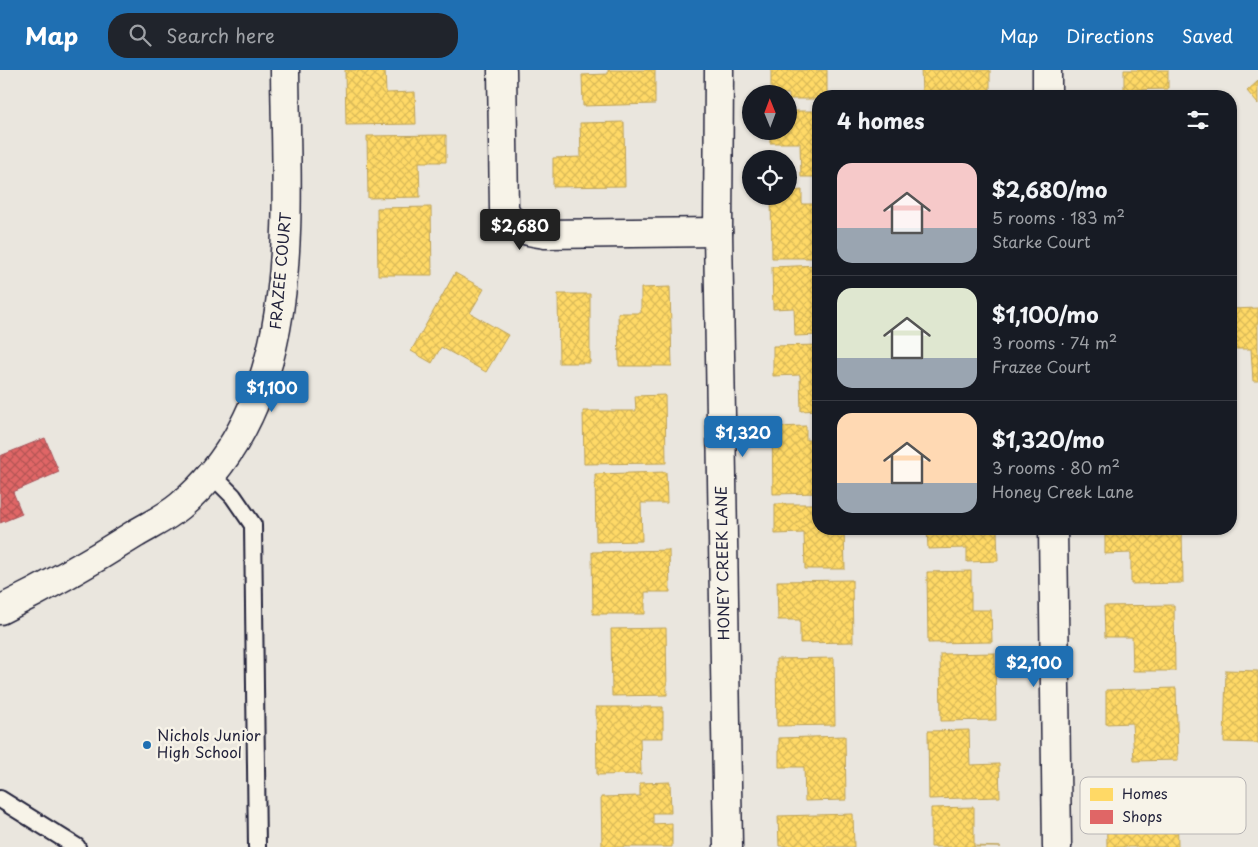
<!DOCTYPE html>
<html lang="en">
<head>
<meta charset="utf-8">
<style>
	body { margin:0; font-family:"Playpen Sans",sans-serif; background:#20242c; color:#f1f3f6; height:100vh; display:flex; flex-direction:column; font-size:19px; white-space:nowrap }
	* { box-sizing:border-box; margin:0 }
	p { font-size:16px; color:#9ea1a6 }
	.icon { flex:none; width:28px; height:28px; fill:none; stroke:currentColor; stroke-width:2; stroke-linecap:round; stroke-linejoin:round }
	.map { position:relative; flex:1; overflow:hidden }
	.drawer { position:absolute; left:812px; top:20px; width:425px; height:445px; display:flex; flex-direction:column; background:#171b24; border-radius:20px; box-shadow:0 1px 4px #0004 }
	.drawer>* { flex:none }
	.needle { width:32px; rotate:359deg }
	.tools { position:absolute; left:742px; top:15px; display:grid; gap:10px }
	.tools a { display:grid; place-items:center; width:55px; height:55px; border-radius:50%; background:#171b24; box-shadow:0 1px 4px #0004; font-size:25px }
	.price { position:absolute; translate:-50% -42px; padding:0 11px; border-radius:5px; background:#1f6fb2; color:#fff; font-size:16px; line-height:32px; filter:drop-shadow(0 1px 2px #0008) }
	.price::after { content:''; position:absolute; left:50%; top:30px; width:15px; height:11px; margin-left:-8px; background:inherit; clip-path:polygon(0 0,100% 0,50% 100%) }
	.price.selected { background:#222; color:#fff }
	ul { padding:0; list-style:none }
	li { display:flex; align-items:center; gap:15px; height:125px; padding:0 25px }
	li+li { border-top:1px solid #363941 }
	li span { display:grid; place-items:center; flex:none; width:140px; height:100px; border-radius:15px; color:#555 }
	li>.icon { margin-inline-start:auto }
	span .icon { width:60px; height:60px; fill:#fffc; stroke-width:1 }
	li b { font-size:21px }
	h2 { display:flex; justify-content:space-between; align-items:center; height:60px; padding:0 25px; font-size:21px }
	header { display:flex; align-items:center; gap:30px; box-sizing:border-box; height:70px; padding:0 25px; background:#1f6fb2; color:#fff }
	header strong { font-size:24px }
	nav { display:flex; gap:28px; margin-inline-start:auto; font-size:18px }
	.search { width:350px; height:45px; background:#20242c; display:flex; align-items:center; gap:12px; box-sizing:border-box; padding:0 18px; border-radius:20px; color:#9ea1a6; font-size:19px }
	.map>svg:first-child { display:block }
</style>
</head>
<body>
<header>
<strong>Map</strong>
<div class="search"><svg class="icon" aria-label="search" viewBox="0 0 24 24"><circle cx="10" cy="10" r="6"/><path d="M15 15l6 6"/></svg>Search here</div>
<nav><a>Map</a><a>Directions</a><a>Saved</a></nav>
</header>
<div class="map">
<svg width="1258" height="777" viewBox="0 0 1258 777">
	<defs>
		<pattern id="homes-cross-hatch" width="8" height="8" patternUnits="userSpaceOnUse" patternTransform="scale(1.25)"><rect width="8" height="8" fill="#ffd966"/><path d="M0 0l8 8M0 8l8-8" fill="none" stroke="#daba59"/></pattern>
		<pattern id="shops-cross-hatch" width="8" height="8" patternUnits="userSpaceOnUse" patternTransform="scale(1.25)"><rect width="8" height="8" fill="#e06666"/><path d="M0 0l8 8M0 8l8-8" fill="none" stroke="#b55455"/></pattern>
	</defs>
	<rect width="100%" height="100%" fill="#eae6de"/>
	<filter id="ink" filterUnits="userSpaceOnUse"><feTurbulence type="fractalNoise" baseFrequency=".02" numOctaves="2"/><feDisplacementMap in="SourceGraphic" scale="10" xChannelSelector="R" yChannelSelector="G"/><feConvolveMatrix kernelMatrix="1 2 1 2 8 2 1 2 1" color-interpolation-filters="sRGB"/></filter>
	<g filter="url(#ink)">
		<!-- homes -->
		<g fill="url(#homes-cross-hatch)" stroke="#bda259">
			<polygon points="345,0 385,0 386,23 415,22 416,54 346,55"/>
			<polygon points="608,0 655,0 655,34 583,36 582,5 608,4"/>
			<polygon points="771,0 827,0 827,26 819,26 819,29 789,29 789,24 771,24"/>
			<polygon points="921,0 990,0 990,21 922,22"/>
			<polygon points="1124,0 1168,0 1168,19 1124,20"/>
			<polygon points="1258,11 1258,34 1247,21"/>
			<polygon points="789,41 819,41 819,107 801,107 800,73 770,73 770,61 789,61"/>
			<polygon points="624,52 625,116 553,117 553,88 581,87 580,53"/>
			<polygon points="446,65 446,92 419,92 420,127 368,128 367,66"/>
			<polygon points="802,120 802,134 819,134 819,188 772,188 771,126 789,126 789,121"/>
			<polygon points="431,137 432,205 378,205 377,138"/>
			<polygon points="819,195 819,265 795,266 794,238 773,239 772,197"/>
			<polygon points="455,203 484,219 470,243 508,265 486,302 441,277 432,293 411,281"/>
			<polygon points="670,217 672,296 619,296 618,243 641,243 641,218"/>
			<polygon points="558,224 590,224 590,293 559,293"/>
			<polygon points="1258,238 1258,311 1253,311 1251,279 1231,279 1231,239"/>
			<polygon points="819,275 819,340 801,341 800,305 773,306 773,276"/>
			<polygon points="665,325 666,393 584,394 583,341 636,341 635,326"/>
			<polygon points="806,356 806,370 819,370 819,423 773,424 772,357"/>
			<polygon points="666,402 667,433 641,433 642,471 596,472 595,404"/>
			<polygon points="775,434 819,434 819,459 844,459 845,499 805,499 804,463 775,464"/>
			<polygon points="927,459 997,459 998,491 967,492 967,478 928,479"/>
			<polygon points="1105,459 1182,459 1183,513 1131,514 1131,483 1105,484"/>
			<polygon points="669,480 670,522 645,522 645,544 593,544 592,482"/>
			<polygon points="971,501 971,540 991,540 992,572 928,573 927,502"/>
			<polygon points="852,510 853,572 800,573 800,550 778,550 777,511"/>
			<polygon points="1174,535 1175,601 1133,601 1132,567 1105,567 1104,536"/>
			<polygon points="666,558 667,625 612,626 611,559"/>
			<polygon points="995,583 996,650 941,651 940,584"/>
			<polygon points="834,588 835,655 777,656 776,589"/>
			<polygon points="1226,600 1258,601 1258,673 1224,672"/>
			<polygon points="1176,618 1178,690 1134,691 1132,653 1106,654 1106,620"/>
			<polygon points="596,637 663,637 663,668 640,668 641,704 597,705"/>
			<polygon points="969,660 970,695 999,694 1000,727 929,729 928,661"/>
			<polygon points="845,666 846,730 805,731 804,697 779,697 779,668"/>
			<polygon points="670,712 671,743 653,743 653,754 672,753 672,777 602,777 601,727 640,726 640,713"/>
			<polygon points="1106,713 1138,713 1138,729 1177,728 1178,777 1107,777"/>
			<polygon points="974,737 974,776 1001,777 931,777 931,738"/>
			<polygon points="853,744 854,777 779,776 778,746"/>
		</g>
		<!-- shops -->
		<polygon fill="url(#shops-cross-hatch)" stroke="#a75259" points="45,368 59,402 13,422 22,444 0,453 0,386"/>
		<g fill="none" stroke-linecap="round" stroke-linejoin="round">
			<defs>
				<g id="service">
					<polyline points="211,404 233,426 253,455 257,777"/>
					<polyline points="0,729 77,777"/>
				</g>
				<g id="minor">
					<path d="M502,0L504,139C515,161 522,160 545,164L718,162"/>
					<polyline points="719,0 718,162 728,777"/>
					<polyline points="1047,0 1047,26"/>
					<polyline points="1053,459 1057,777"/>
					<path d="M0,540C47,517 91,492 135,464C150,455 167,447 180,436C306,331 286,146 285,0"/>
				</g>
			</defs>
			<!-- service casing -->
			<use href="#service" stroke="#22223b" stroke-width="20"/>
			<!-- minor casing -->
			<use href="#minor" stroke="#22223b" stroke-width="31"/>
			<!-- service -->
			<use href="#service" stroke="#f7f3e8" stroke-width="16"/>
			<!-- minor -->
			<use href="#minor" stroke="#f7f3e8" stroke-width="28"/>
		</g>
	</g>
	<!-- markers -->
	<circle fill="#1f6fb2" stroke="#f7f3e8" stroke-width="2" cx="147" cy="675" r="5"/>
	<g text-anchor="middle" stroke-width="5" stroke-linejoin="round" paint-order="stroke">
		<!-- street labels -->
		<g font-size="15" fill="#22223b" stroke="#f7f3e8">
			<text transform="translate(281 201) rotate(-85)" y="5">FRAZEE COURT</text>
			<text transform="translate(723 493) rotate(-91)" y="5">HONEY CREEK LANE</text>
		</g>
		<!-- poi labels -->
		<g font-size="15" fill="#22223b" stroke="#f7f3e8" text-anchor="start">
			<text x="157" y="671">Nichols Junior<tspan x="157" dy="17">High School</tspan></text>
		</g>
	</g>
	<!-- legend -->
	<rect x="1080" y="707" width="166" height="57" rx="8" fill="#f7f3e8" stroke="#b7b4b4" stroke-width="1"/>
	<rect x="1090" y="718" width="23" height="13" fill="#ffd966"/>
	<rect x="1090" y="740" width="23" height="14" fill="#e06666"/>
	<g font-size="14" fill="#22223b">
		<text x="1122" y="729">Homes</text>
		<text x="1122" y="752">Shops</text>
	</g>
</svg>
<div class="tools">
<a><svg class="needle" viewBox="-14 -14 28 28"><path d="M0-13l5 13h-10z" fill="#e53935"/><path d="M0 13l5-13h-10z" fill="#9ea1a6"/></svg></a>
<a><svg class="icon" aria-label="locate" viewBox="0 0 24 24"><circle cx="12" cy="12" r="6"/><path d="M12 2v4M12 18v4M2 12h4M18 12h4"/></svg></a>
</div>
<b class="price selected" style="left:520px;top:181px">$2,680</b>
<b class="price" style="left:272px;top:343px">$1,100</b>
<b class="price" style="left:743px;top:388px">$1,320</b>
<b class="price" style="left:1034px;top:618px">$2,100</b>
<section class="drawer">
<h2>4 homes<svg class="icon" aria-label="filters" viewBox="0 0 24 24"><path d="M4 7h16M4 17h16"/><circle cx="9" cy="7" r="2"/><circle cx="15" cy="17" r="2"/></svg></h2>
<ul>
<li><span style="background:linear-gradient(#f6c9c9 65%,#9aa5b1 0)"><svg class="icon" aria-label="home" viewBox="0 0 24 24"><path d="M3 11l9-7 9 7M6 9v11h12V9"/></svg></span><div><b>$2,680/mo</b><p>5 rooms · 183 m²</p><p>Starke Court</p></div></li>
<li><span style="background:linear-gradient(#dfe7d0 70%,#9aa5b1 0)"><svg class="icon" aria-label="home" viewBox="0 0 24 24"><path d="M3 11l9-7 9 7M6 9v11h12V9"/></svg></span><div><b>$1,100/mo</b><p>3 rooms · 74 m²</p><p>Frazee Court</p></div></li>
<li><span style="background:linear-gradient(#ffd9b3 70%,#9aa5b1 0)"><svg class="icon" aria-label="home" viewBox="0 0 24 24"><path d="M3 11l9-7 9 7M6 9v11h12V9"/></svg></span><div><b>$1,320/mo</b><p>3 rooms · 80 m²</p><p>Honey Creek Lane</p></div></li>
</ul>
</section>
</div>
</body>
</html>
